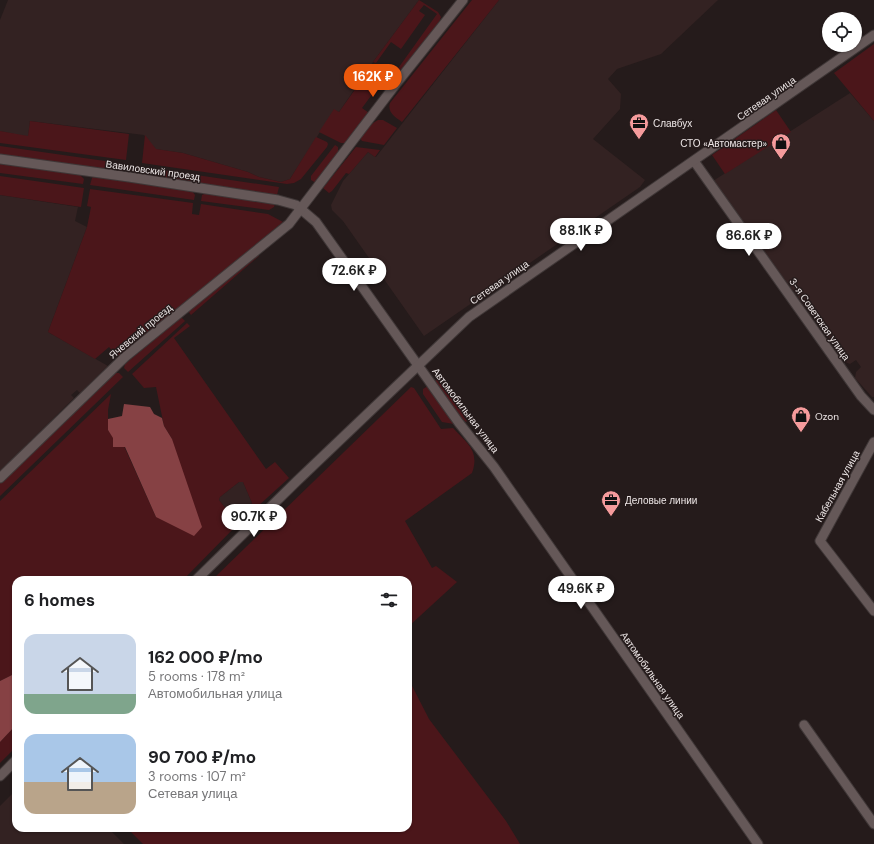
<!DOCTYPE html>
<html lang="en">
<head>
<meta charset="utf-8">
<style>
	body { margin:0; font-family:"DM Sans",sans-serif; background:#f6f6f6; color:#202124; height:100vh; display:flex; flex-direction:column; font-size:15px; white-space:nowrap }
	* { box-sizing:border-box; margin:0 }
	p { font-size:13px; color:#757577 }
	.icon { flex:none; width:22px; height:22px; fill:none; stroke:currentColor; stroke-width:2; stroke-linecap:round; stroke-linejoin:round }
	.map { position:relative; flex:1; overflow:hidden }
	.details { position:absolute; left:12px; top:576px; width:400px; height:256px; display:flex; flex-direction:column; background:#fff; border-radius:12px; box-shadow:0 1px 3px #0004 }
	.details>* { flex:none }
	.controls { position:absolute; left:822px; top:12px; display:grid; gap:8px }
	.controls a { display:grid; place-items:center; width:40px; height:40px; border-radius:50%; background:#fff; box-shadow:0 1px 3px #0004; font-size:20px }
	.price { position:absolute; translate:-50% -34px; padding:0 9px; border-radius:14px; background:#fff; color:#222; font-size:13px; line-height:26px; filter:drop-shadow(0 1px 2px #0008) }
	.price::after { content:''; position:absolute; left:50%; top:24px; width:12px; height:9px; margin-left:-6px; background:inherit; clip-path:polygon(0 0,100% 0,50% 100%) }
	.price.active { background:#ea580c; color:#fff }
	ul { padding:0; list-style:none }
	li { display:flex; align-items:center; gap:12px; height:100px; padding:0 12px }
	li span { display:grid; place-items:center; flex:none; width:112px; height:80px; border-radius:12px; color:#555 }
	li>.icon { margin-inline-start:auto }
	span .icon { width:48px; height:48px; fill:#fffc; stroke-width:1 }
	li b { font-size:17px }
	h2 { display:flex; justify-content:space-between; align-items:center; height:48px; padding:0 12px; font-size:17px }
	.map>svg:first-child { display:block }
</style>
</head>
<body>
<div class="map">
<svg width="874" height="844" viewBox="0 0 874 844">
	<rect width="100%" height="100%" fill="#251b1b"/>
	<!-- built -->
	<g fill="#322">
		<polygon points="8,0 419,0 373,62 339,112 334,110 290,179 281,182 259,177 248,172 183,153 155,149 144,135 30,121 28,137 0,131 0,20"/>
		<polygon points="499,0 718,0 661,54 617,69 608,79 621,94 620,109 593,139 645,180 640,187 424,336 343,221 332,210 331,205 343,181 368,152 375,157 376,157"/>
		<polygon points="850,93 874,121 874,397 872,397 855,378 856,372 861,367 856,360 850,364 845,362 834,350 834,345 770,260 713,181"/>
		<polygon points="0,195 78,207 75,221 87,227 48,332 108,366 80,393 77,390 71,395 74,398 0,471"/>
		<polygon points="239,482 243,482 252,503 246,517 238,524 219,500 220,497"/>
		<polygon points="16,790 16,828 108,828 124,844 0,844 0,806"/>
	</g>
	<!-- green -->
	<g fill="#4b161a">
		<polygon points="419,0 438,12 441,17 439,22 400,71 394,74 437,14 424,5 419,11 425,15 401,49 391,42 376,63 373,62"/>
		<path d="M472,0H499L402,122C395,117 387,112 390,103Z"/>
		<polygon points="874,44 874,121 834,73"/>
		<polygon points="366,74 379,85 362,108 369,113 349,140 345,143 341,143 319,132 334,109 339,112"/>
		<polygon points="776,110 791,132 725,174 712,155"/>
		<path d="M378,120H383L397,128L384,145L362,141L360,138C365,131 370,124 378,120Z"/>
		<polygon points="30,121 129,134 126,160 0,143 0,131 28,136"/>
		<polygon points="145,135 156,149 183,153 248,172 259,177 281,182 290,179 316,137 327,142 328,144 327,147 301,179 294,183 287,184 142,163"/>
		<polygon points="335,145 338,147 338,155 316,183 311,180 311,176"/>
		<polygon points="0,146 126,164 123,172 0,155"/>
		<polygon points="356,147 380,150 375,157 368,152 349,174 346,173 332,191 329,193 323,188"/>
		<polygon points="0,164 79,174 84,179 83,184 0,173"/>
		<polygon points="135,166 279,187 277,195 137,174 134,171"/>
		<polygon points="0,176 84,188 81,207 0,195"/>
		<polygon points="93,177 192,191 195,195 194,200 90,185 92,178"/>
		<polygon points="90,189 193,203 192,214 199,215 201,204 268,214 283,222 119,358 109,347 95,359 48,332 87,227 91,207 87,206"/>
		<polygon points="206,193 275,204 274,207 269,210 201,201 202,195"/>
		<polygon points="259,255 259,256 191,315 188,311"/>
		<polygon points="181,317 185,321 128,372 124,368 125,364"/>
		<polygon points="187,323 190,326 174,338 266,469 275,462 289,478 246,517 252,503 243,482 239,482 220,497 219,500 238,524 183,580 16,580 16,673 0,681 0,501 111,394 108,410 108,430 114,438 113,446 124,446 156,517 172,439 164,426 156,387 144,388 132,374"/>
		<polygon points="115,373 119,373 123,377 0,496 0,483"/>
		<polygon points="440,377 443,378 464,409 463,416 467,421 466,422 459,416 435,381"/>
		<polygon points="428,386 454,424 442,422 423,394 423,389"/>
		<path d="M411,387L414,388L441,429L453,428C467,443 480,451 472,473L405,521L432,568L436,566L457,582L408,627V580H212Z"/>
		<polygon points="408,678 429,719 506,821 520,844 143,844 127,828 408,828"/>
		<polygon points="16,725 16,747 0,763 0,742"/>
	</g>
	<!-- water -->
	<g fill="#864144">
		<polygon points="124,404 150,407 154,414 162,418 164,426 172,439 202,527 194,536 156,517 125,447 113,447 113,438 108,430 108,419 122,416"/>
		<polygon points="16,673 16,725 0,742 0,681"/>
	</g>
	<g fill="none" stroke-linecap="round" stroke-linejoin="round">
		<defs>
			<g id="minor">
				<polyline points="0,159 129,177 278,200 296,205 316,222 459,423 494,467 758,844"/>
				<polyline points="694,161 861,396 874,410"/>
				<polyline points="874,442 820,541 874,611"/>
				<polyline points="0,478 125,357 289,224 396,84 463,0"/>
				<polyline points="196,580 297,481 469,317 874,35"/>
				<polyline points="804,725 874,824"/>
				<polyline points="0,776 16,760"/>
			</g>
		</defs>
		<!-- minor casing -->
		<use href="#minor" stroke="#3f3737" stroke-width="11"/>
		<!-- minor -->
		<use href="#minor" stroke="#655858" stroke-width="9"/>
	</g>
	<!-- icons -->
	<defs>
		<symbol id="office-pin" viewBox="-11 -11 22 30"><path d="M0 17L-7.5 6A9.5 9.5 0 1 1 7.5 6Z" fill="#f59b9c" stroke="#251b1b"/><path d="M-6-3h4V-5.5h4V-3h4V5H-6ZM-1-4.5V-3h2v-1.5ZM-6 0V1H6V0Z" fill="#111"/></symbol>
		<symbol id="shop-pin" viewBox="-11 -11 22 30"><path d="M0 17L-7.5 6A9.5 9.5 0 1 1 7.5 6Z" fill="#f59b9c" stroke="#251b1b"/><path d="M-5-2.5h2.3a2.7 3.5 0 0 1 5.4 0H5L5.5 6h-11ZM-1.5-2.5h3a1.5 2.3 0 0 0-3 0Z" fill="#111"/></symbol>
	</defs>
	<g fill-rule="evenodd">
		<use href="#office-pin" x="628" y="112" width="22" height="30"/>
		<use href="#shop-pin" x="770" y="132" width="22" height="30"/>
		<use href="#shop-pin" x="790" y="405" width="22" height="30"/>
		<use href="#office-pin" x="600" y="489" width="22" height="30"/>
	</g>
	<g text-anchor="middle" stroke-width="3" stroke-linejoin="round" paint-order="stroke">
		<!-- street labels -->
		<g font-size="10" fill="#ede6e6" stroke="#251b1b">
			<text transform="translate(766 98) rotate(-35)" y="4">Сетевая улица</text>
			<text transform="translate(153 170) rotate(8)" y="4">Вавиловский проезд</text>
			<text transform="translate(499 282) rotate(-35)" y="4">Сетевая улица</text>
			<text transform="translate(820 319) rotate(55)" y="4">3-я Советская улица</text>
			<text transform="translate(140 331) rotate(-40)" y="4">Ячевский проезд</text>
			<text transform="translate(466 410) rotate(53)" y="4">Автомобильная улица</text>
			<text transform="translate(837 486) rotate(-61)" y="4">Кабельная улица</text>
			<text transform="translate(653 675) rotate(55)" y="4">Автомобильная улица</text>
		</g>
		<!-- poi labels -->
		<g font-size="10" fill="#ede6e6" stroke="#251b1b" text-anchor="start">
			<text x="653" y="127">Славбух</text>
			<text x="767" y="147" text-anchor="end">СТО «Автомастер»</text>
			<text x="815" y="420">Ozon</text>
			<text x="625" y="504">Деловые линии</text>
		</g>
	</g>
</svg>
<div class="controls">
<a><svg class="icon" aria-label="locate" viewBox="0 0 24 24"><circle cx="12" cy="12" r="6"/><path d="M12 2v4M12 18v4M2 12h4M18 12h4"/></svg></a>
</div>
<b class="price active" style="left:373px;top:98px">162K ₽</b>
<b class="price" style="left:581px;top:252px">88.1K ₽</b>
<b class="price" style="left:749px;top:257px">86.6K ₽</b>
<b class="price" style="left:354px;top:292px">72.6K ₽</b>
<b class="price" style="left:254px;top:538px">90.7K ₽</b>
<b class="price" style="left:581px;top:610px">49.6K ₽</b>
<section class="details">
<h2>6 homes<svg class="icon" aria-label="filters" viewBox="0 0 24 24"><path d="M4 7h16M4 17h16"/><circle cx="9" cy="7" r="2"/><circle cx="15" cy="17" r="2"/></svg></h2>
<ul>
<li><span style="background:linear-gradient(#c9d6e8 75%,#7fa58c 0)"><svg class="icon" aria-label="home" viewBox="0 0 24 24"><path d="M3 11l9-7 9 7M6 9v11h12V9"/></svg></span><div><b>162 000 ₽/mo</b><p>5 rooms · 178 m²</p><p>Автомобильная улица</p></div></li>
<li><span style="background:linear-gradient(#a9c7e8 60%,#b9a48a 0)"><svg class="icon" aria-label="home" viewBox="0 0 24 24"><path d="M3 11l9-7 9 7M6 9v11h12V9"/></svg></span><div><b>90 700 ₽/mo</b><p>3 rooms · 107 m²</p><p>Сетевая улица</p></div></li>
</ul>
</section>
</div>
</body>
</html>
